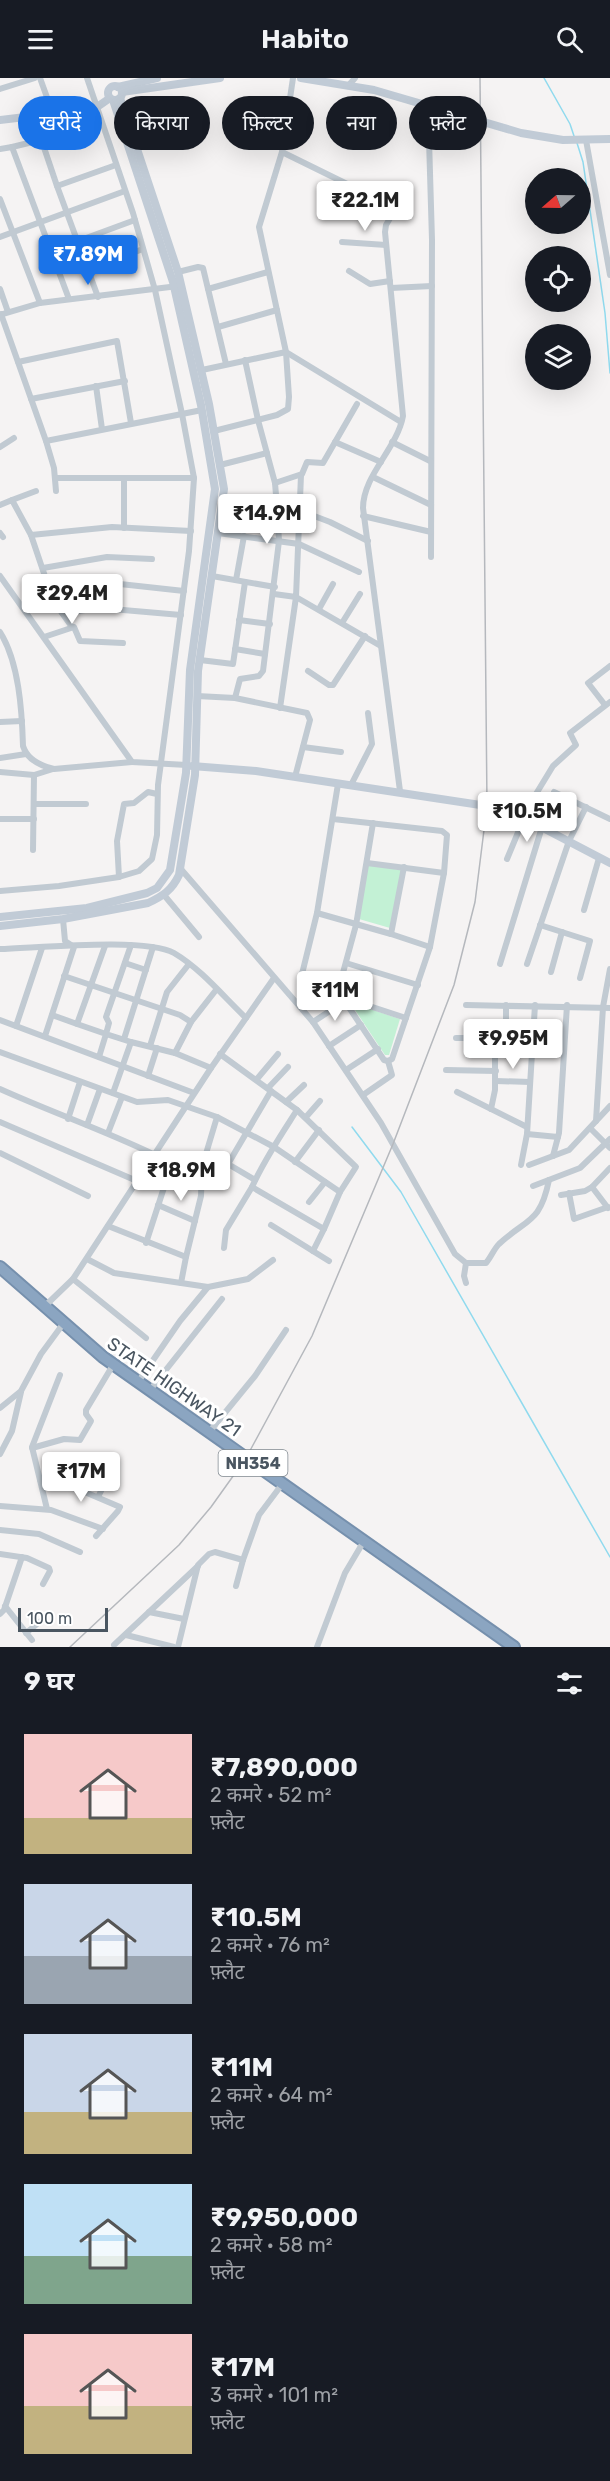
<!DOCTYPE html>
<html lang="hi">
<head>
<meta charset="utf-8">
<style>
	body { margin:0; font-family:Rubik,"Noto Sans Devanagari",sans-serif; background:#20242c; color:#f1f3f6; height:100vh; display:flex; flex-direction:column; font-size:22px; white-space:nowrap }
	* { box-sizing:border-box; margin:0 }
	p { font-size:20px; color:#9ea1a6 }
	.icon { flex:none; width:33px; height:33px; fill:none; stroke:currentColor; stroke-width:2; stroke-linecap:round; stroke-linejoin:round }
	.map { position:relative; height:1569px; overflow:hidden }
	.side { display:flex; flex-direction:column; background:#171b24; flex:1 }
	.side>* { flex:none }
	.hud { position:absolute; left:18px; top:18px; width:574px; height:54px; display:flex; gap:12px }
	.needle { width:39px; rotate:250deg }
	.controls { position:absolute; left:525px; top:90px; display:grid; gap:12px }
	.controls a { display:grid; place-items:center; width:66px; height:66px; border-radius:50%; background:#171b24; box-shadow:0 6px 24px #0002; font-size:30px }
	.scale { position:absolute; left:18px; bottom:15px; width:90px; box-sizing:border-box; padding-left:6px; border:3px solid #4a5661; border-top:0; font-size:16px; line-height:21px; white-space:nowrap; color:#4a5661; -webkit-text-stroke:4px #fff; paint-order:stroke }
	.price { position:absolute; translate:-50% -51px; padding:0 14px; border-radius:6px; background:#fff; color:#222; font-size:20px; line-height:39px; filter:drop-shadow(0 2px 3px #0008) }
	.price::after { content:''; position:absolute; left:50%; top:36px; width:18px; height:14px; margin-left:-9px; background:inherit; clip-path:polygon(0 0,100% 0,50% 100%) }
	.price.current { background:#1a73e8; color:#fff }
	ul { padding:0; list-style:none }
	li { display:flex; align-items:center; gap:18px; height:150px; padding:0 24px }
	li span { display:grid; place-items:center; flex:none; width:168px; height:120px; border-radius:0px; color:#555 }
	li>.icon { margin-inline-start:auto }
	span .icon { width:72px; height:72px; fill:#fffc; stroke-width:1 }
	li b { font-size:26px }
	h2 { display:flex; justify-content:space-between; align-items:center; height:72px; padding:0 24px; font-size:26px }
	.chip { padding:0 21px; border-radius:27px; background:#171b24; box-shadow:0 6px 24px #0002; font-size:21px; line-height:54px }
	.chip.current { background:#1a73e8; color:#fff }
	header { display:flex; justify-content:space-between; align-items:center; height:78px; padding:0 24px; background:#171b24; font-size:27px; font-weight:600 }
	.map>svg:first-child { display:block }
</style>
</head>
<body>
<header><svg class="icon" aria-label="menu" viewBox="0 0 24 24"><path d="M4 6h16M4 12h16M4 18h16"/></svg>Habito<svg class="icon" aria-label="search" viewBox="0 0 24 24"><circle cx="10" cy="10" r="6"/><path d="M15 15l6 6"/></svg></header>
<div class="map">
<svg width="610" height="1569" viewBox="0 0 610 1569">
	<rect width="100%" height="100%" fill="#f5f3f3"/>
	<!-- green -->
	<g fill="#c3f1d5">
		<polygon points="367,787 401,792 390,850 359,841"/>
		<polygon points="355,926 400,941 389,977 385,977 353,929"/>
	</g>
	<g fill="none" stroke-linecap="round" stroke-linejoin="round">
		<!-- stream -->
		<g stroke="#90daee" stroke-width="1.5">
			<polyline points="544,0 570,46 574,58"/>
			<polyline points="577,65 583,84 605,235 610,295"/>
			<polyline points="352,1049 401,1114 610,1479"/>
		</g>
		<defs>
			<polyline id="highway" points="0,1189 103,1279 514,1569"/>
		</defs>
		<!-- highway casing -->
		<use href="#highway" stroke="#7690ad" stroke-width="14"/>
		<!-- street -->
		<g stroke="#c1cad2" stroke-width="6">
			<polyline points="40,0 53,36"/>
			<polyline points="293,0 282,74 259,149 286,274 401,344"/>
			<polyline points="348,8 355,0"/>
			<polyline points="0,11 35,0"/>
			<polyline points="428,28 432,162 431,479"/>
			<polyline points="34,40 57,108 116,87"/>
			<polyline points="586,62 610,197"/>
			<polyline points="12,69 41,62"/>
			<polyline points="0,71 12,69 69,221"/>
			<path d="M282,74L396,130L386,147L385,154L403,338C397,371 363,397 363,430L400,713"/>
			<polyline points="57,108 98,219"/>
			<polyline points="0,121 40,225"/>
			<polyline points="0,159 125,113"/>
			<polyline points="78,163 135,142"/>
			<polyline points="342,164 386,167"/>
			<polyline points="88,191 143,171"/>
			<polyline points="349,193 370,206 390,203"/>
			<polyline points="178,194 198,189 203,190 226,286"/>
			<polyline points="391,210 432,208"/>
			<polyline points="0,211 8,234"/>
			<polyline points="208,211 268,194"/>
			<polyline points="1,236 46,363 202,332"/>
			<polyline points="0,237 40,225 178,208"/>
			<polyline points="218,249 277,232"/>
			<polyline points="18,284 117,263 131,345"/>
			<polyline points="202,292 286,274 289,319 288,331 277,337 214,353"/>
			<polyline points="96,308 102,351"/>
			<polyline points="31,321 125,303"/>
			<polyline points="46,363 54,390 56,413"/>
			<polyline points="335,364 381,384"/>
			<polyline points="392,364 430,383"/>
			<polyline points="0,369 14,360"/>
			<polyline points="220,387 267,375"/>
			<polyline points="373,399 431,427"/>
			<polyline points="55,400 194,400"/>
			<polyline points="275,405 302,396 307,384 323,385 357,326"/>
			<polyline points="12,422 36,413"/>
			<polyline points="222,423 277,429"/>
			<polyline points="0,427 12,422 31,457 112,449 191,453"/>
			<polyline points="301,433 330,444 368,463"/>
			<polyline points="363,438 431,454"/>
			<polyline points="124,450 124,401"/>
			<polyline points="0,455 3,459"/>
			<polyline points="218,455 299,466 359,494"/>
			<polyline points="31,457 54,525 62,535 100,530 181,537"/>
			<polyline points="43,490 107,479 152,481"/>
			<polyline points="0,498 132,684 187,687"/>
			<polyline points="212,498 275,509"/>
			<polyline points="236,502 244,458"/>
			<polyline points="274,516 296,519 301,397"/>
			<polyline points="52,518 120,506 184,513"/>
			<polyline points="319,531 333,506"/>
			<polyline points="62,535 72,549"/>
			<polyline points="239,542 270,546"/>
			<polyline points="342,545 360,516"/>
			<path d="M0,554C19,584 22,633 23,668C27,681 41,688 54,691L132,684"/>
			<polyline points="44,559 74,549 80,563 123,565"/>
			<polyline points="235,571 265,576"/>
			<polyline points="200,582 233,586 245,504"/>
			<polyline points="308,593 329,607 333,607 365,558"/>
			<polyline points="197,618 235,620 240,601 259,598 263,593 279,463 277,429 275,405 258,342 245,282"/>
			<polyline points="235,620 307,635 310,642 295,699"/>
			<polyline points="605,627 588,605 610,588"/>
			<polyline points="280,630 296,519 379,567"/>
			<polyline points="0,644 22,643"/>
			<polyline points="303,669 341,674"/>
			<polyline points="0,680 26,676"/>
			<polyline points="0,694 34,697 53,691"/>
			<polyline points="351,707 372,666 368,635"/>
			<polyline points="554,714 610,741"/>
			<polyline points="34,726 86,726"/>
			<polyline points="522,739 553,688 576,667 570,655 610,624"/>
			<polyline points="0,741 34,741"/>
			<polyline points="333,741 442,753 447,757 444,795 430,869 392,981 388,983 384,982 338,913 306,901 302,896 317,835 338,706"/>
			<polyline points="33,772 34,697"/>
			<polyline points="507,781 524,740"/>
			<polyline points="367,785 444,795"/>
			<polyline points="180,790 313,944 381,1045 455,1176 466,1185 464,1198 466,1205"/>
			<polyline points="119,799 117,763 124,726 134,725 148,714 157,716"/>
			<polyline points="0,813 59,808 119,799 139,793 152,781 157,757 158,707 189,473 194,400 182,336 155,212 133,135 87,0"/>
			<polyline points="164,817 199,859"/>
			<polyline points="584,832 599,780"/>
			<polyline points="317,835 391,856 430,869"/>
			<polyline points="540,847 590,863 580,900"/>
			<polyline points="391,856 404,789"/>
			<path d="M0,871C37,870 147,859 174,875C201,891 223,918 246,940"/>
			<polyline points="125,885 146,892"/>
			<polyline points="346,885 418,907"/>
			<polyline points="500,886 542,749"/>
			<polyline points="527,886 569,763 586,729"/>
			<polyline points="551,894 562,854"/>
			<polyline points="64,898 180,937 191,944"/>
			<polyline points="338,913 356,847 373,745"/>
			<polyline points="342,919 406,940"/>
			<polyline points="466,927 610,930"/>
			<polyline points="506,927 506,960"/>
			<polyline points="52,937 77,946"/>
			<polyline points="0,942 194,1015"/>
			<polyline points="313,944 345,923"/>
			<polyline points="16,948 42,870"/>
			<polyline points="45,958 74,869 65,863 63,841"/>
			<polyline points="456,960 533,960"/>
			<polyline points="124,961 153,869"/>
			<polyline points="131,964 175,975 211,990"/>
			<polyline points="150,968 167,914 189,886"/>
			<polyline points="329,968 361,947"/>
			<path d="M0,974L137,1024L168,1022L217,1039L274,1069L340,1114L324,1151L252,1109C264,1082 281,1057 297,1032L220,976"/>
			<polyline points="175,975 191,944 216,912"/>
			<polyline points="99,979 106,956 77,946 105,868"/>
			<polyline points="346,992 378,971"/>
			<polyline points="446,992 496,993"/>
			<polyline points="148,998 157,970"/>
			<polyline points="257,1001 278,976"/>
			<polyline points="496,1003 530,1004"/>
			<polyline points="268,1010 288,989"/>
			<path d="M0,1011C51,1034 103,1052 153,1076"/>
			<polyline points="457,1014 527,1049"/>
			<polyline points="113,1015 131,964 106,956 109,945 106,939 131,867"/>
			<polyline points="363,1017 392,997 388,983"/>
			<polyline points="286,1024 304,1007"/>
			<polyline points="491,1031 495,1012 495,977"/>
			<polyline points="297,1032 356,1089 340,1114"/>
			<polyline points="306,1039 320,1023"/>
			<polyline points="68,1041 80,1004"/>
			<polyline points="596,1043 603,929 610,891"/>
			<polyline points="0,1044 137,1103"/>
			<polyline points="87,1047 100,1011"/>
			<polyline points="590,1050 610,1070"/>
			<polyline points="108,1055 122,1019"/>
			<polyline points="527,1056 558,1059"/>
			<polyline points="0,1075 88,1118"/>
			<polyline points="553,1078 559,1055 567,927"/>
			<polyline points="295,1084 319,1052"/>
			<polyline points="148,1086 169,1094"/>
			<polyline points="521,1087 527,1056 535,927"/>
			<polyline points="529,1087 569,1072 610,1028"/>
			<polyline points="255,1102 228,1086 271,1013"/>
			<polyline points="533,1108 580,1090 610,1061"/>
			<polyline points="569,1115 574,1141 608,1129"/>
			<polyline points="561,1117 585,1113 592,1109"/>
			<polyline points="309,1124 325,1104"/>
			<polyline points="158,1127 195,1143"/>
			<polyline points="608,1130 592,1109 610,1090"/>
			<polyline points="271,1147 329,1183"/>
			<polyline points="108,1148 186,1179 201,1118 202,1089 217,1039"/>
			<polyline points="146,1165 169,1094 202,1108"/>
			<polyline points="224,1170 226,1152 252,1109"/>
			<polyline points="313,1173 324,1151"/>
			<polyline points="87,1181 114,1195 181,1205"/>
			<path d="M466,1185H486C491,1179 494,1171 499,1166C527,1140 540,1146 549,1102"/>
			<polyline points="73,1201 146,1260"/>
			<polyline points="208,1209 248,1201 273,1182"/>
			<polyline points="45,1228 73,1201 211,990 274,900"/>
			<polyline points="138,1304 180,1243 208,1209 181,1205 186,1179"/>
			<polyline points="150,1312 222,1221"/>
			<polyline points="0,1330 21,1313 41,1276 63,1246"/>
			<polyline points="210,1353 255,1298 286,1252"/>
			<polyline points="32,1370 64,1361 80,1362 91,1343 86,1336 86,1332 113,1287"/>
			<polyline points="0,1376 12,1353 21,1314"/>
			<polyline points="92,1385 110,1395 98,1419"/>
			<polyline points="40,1402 66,1406 120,1429 118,1433 96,1458"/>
			<polyline points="0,1428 51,1432 103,1451"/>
			<polyline points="47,1431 32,1369 60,1297"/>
			<polyline points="0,1452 39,1456 80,1474"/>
			<polyline points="0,1476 27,1480 49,1490 50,1493 43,1506"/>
			<polyline points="236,1508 243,1482"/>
			<polyline points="5,1528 32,1562"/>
			<polyline points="149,1534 184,1541"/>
			<polyline points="0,1536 4,1532 22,1479"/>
			<polyline points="26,1555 42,1542"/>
			<polyline points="126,1557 174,1569"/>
			<polyline points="114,1567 198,1488"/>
			<polyline points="178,1569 198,1487 209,1476 215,1474 243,1482 259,1437 283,1405"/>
			<polyline points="317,1569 345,1495 364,1463"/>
		</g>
		<!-- secondary -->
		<g stroke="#c1cbd6" stroke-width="8">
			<polyline points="301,0 374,12 521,55 563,62 610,61"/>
			<circle cx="115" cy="15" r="7"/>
			<polyline points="118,9 157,0"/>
			<polyline points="122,14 220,0"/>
			<polyline points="0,42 84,32 97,29 110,20"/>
			<polyline points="192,688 256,693 487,728 522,739 610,785"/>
			<polyline points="0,839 87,830 147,815 157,810 170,792 186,695 190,592 215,411 201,327 173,204 113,22"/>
			<path d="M0,848L63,841L148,825C163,818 172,812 179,797L195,697L198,593L224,411L209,326L178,194L120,20"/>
		</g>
		<!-- highway -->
		<use href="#highway" stroke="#8ba5c1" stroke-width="10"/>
		<!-- rail -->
		<polyline stroke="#b5b8bd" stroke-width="1.5" points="70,1569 179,1467 211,1429 246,1380 312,1258 393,1066 454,907 475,824 487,728 480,0"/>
	</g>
	<g text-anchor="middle" stroke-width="6" stroke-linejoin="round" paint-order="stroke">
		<!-- shield labels -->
		<rect fill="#fff" stroke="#808990" stroke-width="1.5" x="218.5" y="1372" width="69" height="26" rx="4.5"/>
		<g font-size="16" font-weight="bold" fill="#4a5661">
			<text x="253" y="1391">NH354</text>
		</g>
		<!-- street labels -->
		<g font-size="18" fill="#4a5661" stroke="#fff">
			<text transform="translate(174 1309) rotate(35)" y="6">STATE HIGHWAY 21</text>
		</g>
	</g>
</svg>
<div class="controls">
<a><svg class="needle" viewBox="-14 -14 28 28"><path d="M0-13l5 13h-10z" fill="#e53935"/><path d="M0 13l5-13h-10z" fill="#9ea1a6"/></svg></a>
<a><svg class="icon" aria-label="locate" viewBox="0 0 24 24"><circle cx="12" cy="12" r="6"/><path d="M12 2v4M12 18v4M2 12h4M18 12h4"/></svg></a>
<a><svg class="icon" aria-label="layers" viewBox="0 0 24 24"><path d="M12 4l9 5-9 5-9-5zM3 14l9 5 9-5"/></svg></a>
</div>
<div class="scale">100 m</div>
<b class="price" style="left:365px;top:154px">₹22.1M</b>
<b class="price current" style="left:88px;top:208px">₹7.89M</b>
<b class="price" style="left:267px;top:467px">₹14.9M</b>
<b class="price" style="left:72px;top:547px">₹29.4M</b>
<b class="price" style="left:527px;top:765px">₹10.5M</b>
<b class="price" style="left:335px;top:944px">₹11M</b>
<b class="price" style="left:513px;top:992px">₹9.95M</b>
<b class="price" style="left:181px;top:1124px">₹18.9M</b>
<b class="price" style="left:81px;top:1425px">₹17M</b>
<div class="hud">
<a class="chip current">खरीदें</a>
<a class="chip">किराया</a>
<a class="chip">फ़िल्टर</a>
<a class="chip">नया</a>
<a class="chip">फ़्लैट</a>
</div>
</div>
<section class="side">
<h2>9 घर<svg class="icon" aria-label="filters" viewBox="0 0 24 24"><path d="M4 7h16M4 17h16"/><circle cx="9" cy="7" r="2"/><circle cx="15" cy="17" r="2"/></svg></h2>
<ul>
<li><span style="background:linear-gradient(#f6c9c9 70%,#c2b280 0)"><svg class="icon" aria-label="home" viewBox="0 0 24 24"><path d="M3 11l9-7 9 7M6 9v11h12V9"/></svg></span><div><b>₹7,890,000</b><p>2 कमरे · 52 m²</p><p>फ़्लैट</p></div></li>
<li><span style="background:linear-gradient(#c9d6e8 60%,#9aa5b1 0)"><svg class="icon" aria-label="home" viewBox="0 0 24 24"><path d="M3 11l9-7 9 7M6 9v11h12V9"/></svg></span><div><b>₹10.5M</b><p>2 कमरे · 76 m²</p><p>फ़्लैट</p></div></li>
<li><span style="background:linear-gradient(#c9d6e8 65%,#c2b280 0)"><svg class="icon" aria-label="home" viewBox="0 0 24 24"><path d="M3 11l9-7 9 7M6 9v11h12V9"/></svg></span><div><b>₹11M</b><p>2 कमरे · 64 m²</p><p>फ़्लैट</p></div></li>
<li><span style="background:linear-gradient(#bfe0f5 60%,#7fa58c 0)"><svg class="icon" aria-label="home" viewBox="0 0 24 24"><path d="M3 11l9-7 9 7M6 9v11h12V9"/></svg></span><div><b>₹9,950,000</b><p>2 कमरे · 58 m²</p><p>फ़्लैट</p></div></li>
<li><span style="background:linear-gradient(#f6c9c9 60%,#c2b280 0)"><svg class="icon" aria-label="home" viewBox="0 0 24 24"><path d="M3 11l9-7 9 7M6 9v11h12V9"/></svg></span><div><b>₹17M</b><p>3 कमरे · 101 m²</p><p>फ़्लैट</p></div></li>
</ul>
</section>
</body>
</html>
